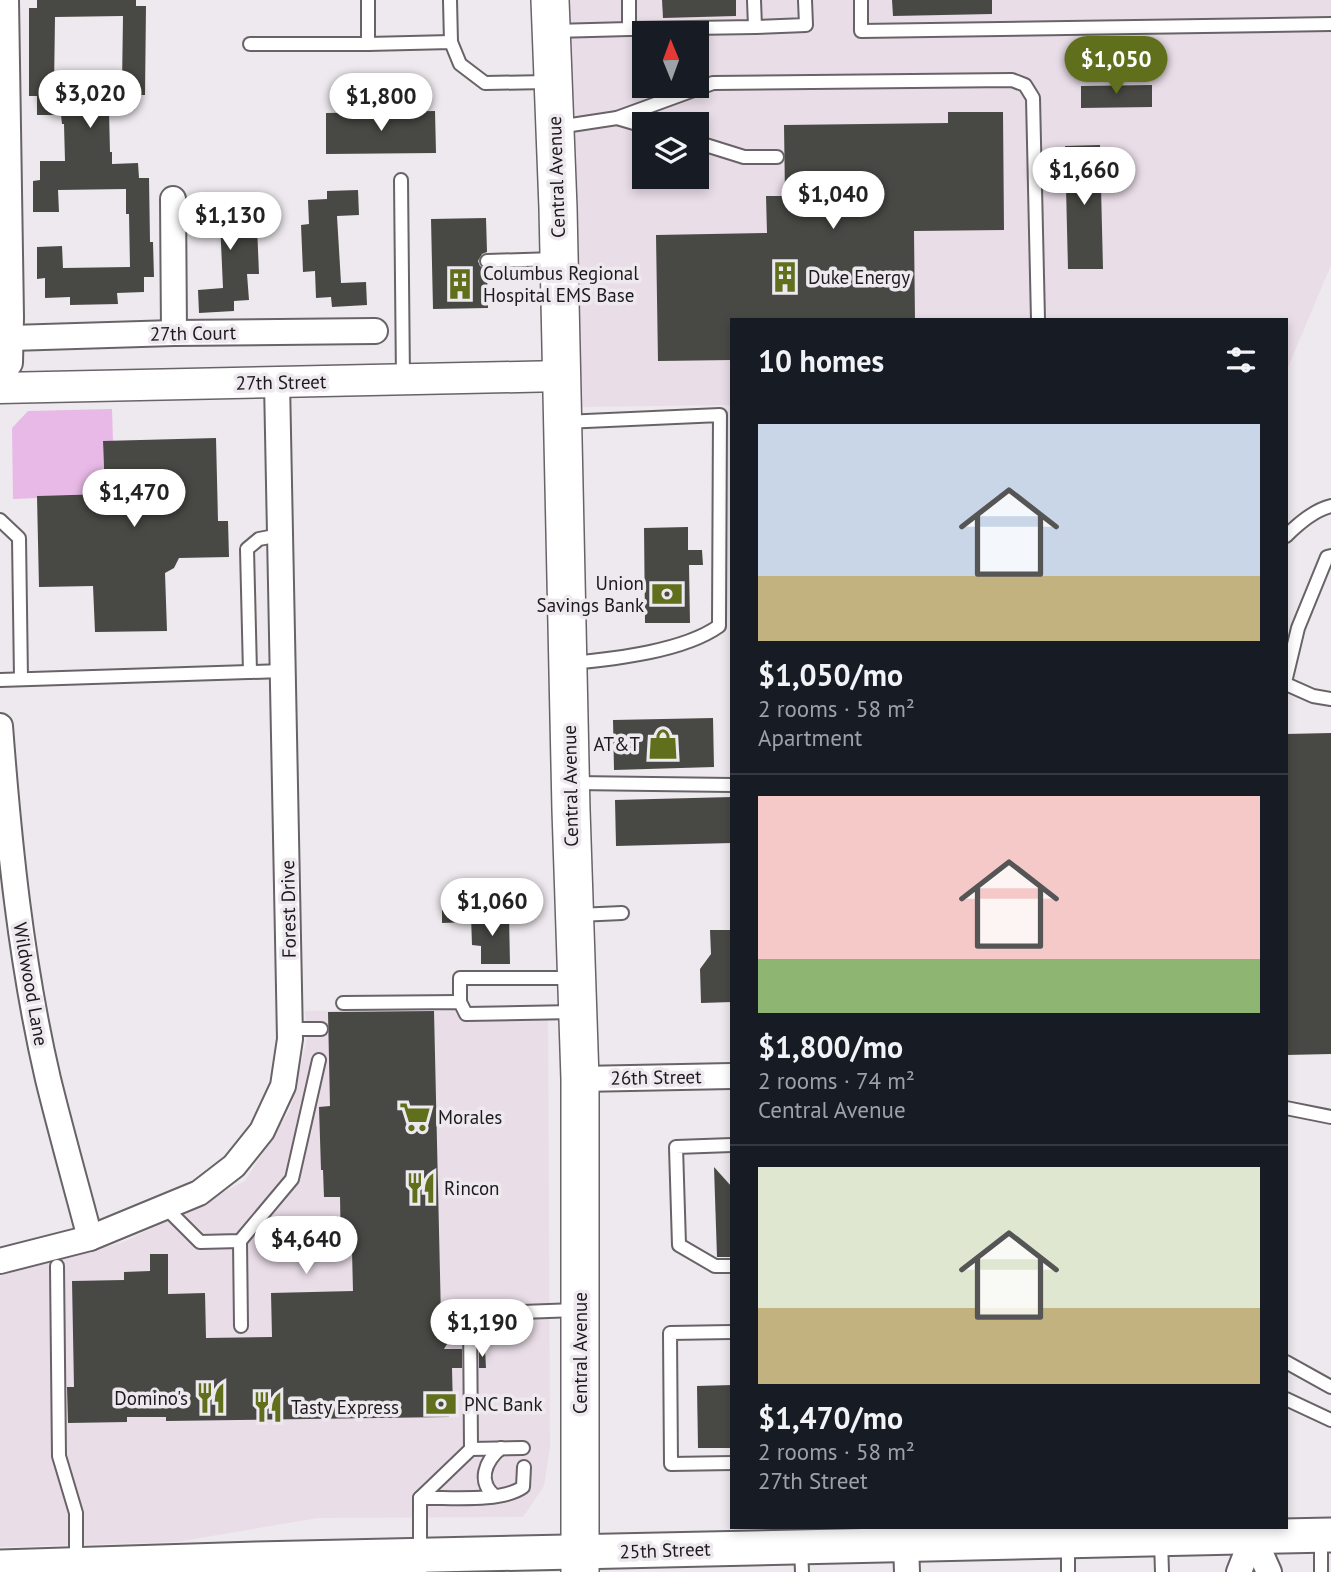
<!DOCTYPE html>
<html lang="en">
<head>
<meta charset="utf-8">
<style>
	body { margin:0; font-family:"PT Sans",sans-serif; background:#242831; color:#f1f3f6; height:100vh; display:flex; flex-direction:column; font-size:26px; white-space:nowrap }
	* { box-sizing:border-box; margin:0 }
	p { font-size:23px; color:#9ea1a6 }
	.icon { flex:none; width:38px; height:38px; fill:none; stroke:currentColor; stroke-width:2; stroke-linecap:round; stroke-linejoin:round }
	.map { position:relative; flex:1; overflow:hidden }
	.sheet { position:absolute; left:730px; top:318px; width:558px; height:1211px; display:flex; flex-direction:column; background:#171b24; border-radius:0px; box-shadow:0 4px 10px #0003 }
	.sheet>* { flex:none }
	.needle { width:46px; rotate:359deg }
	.tools { position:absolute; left:632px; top:21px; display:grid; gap:14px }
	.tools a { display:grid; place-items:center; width:77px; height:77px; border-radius:0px; background:#171b24; box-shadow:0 4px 10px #0003; font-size:35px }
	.price { position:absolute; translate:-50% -60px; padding:0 16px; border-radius:24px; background:#fff; color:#222; font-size:23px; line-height:46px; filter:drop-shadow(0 2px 4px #0008) }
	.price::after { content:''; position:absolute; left:50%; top:42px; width:21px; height:16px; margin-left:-10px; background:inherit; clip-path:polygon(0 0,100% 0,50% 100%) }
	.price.on { background:#606f1b; color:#fff }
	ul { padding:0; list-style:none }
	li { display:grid; align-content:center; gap:14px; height:371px; padding:0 28px }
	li+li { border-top:2px solid #363941 }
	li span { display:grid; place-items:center; height:217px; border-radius:0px; color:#555 }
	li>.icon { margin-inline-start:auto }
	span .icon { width:126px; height:126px; fill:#fffc; stroke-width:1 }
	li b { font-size:30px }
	h2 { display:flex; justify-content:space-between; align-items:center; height:84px; padding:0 28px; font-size:30px }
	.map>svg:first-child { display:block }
</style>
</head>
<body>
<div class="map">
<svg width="1331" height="1572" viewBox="0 0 1331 1572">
	<rect width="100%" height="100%" fill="#eee9ee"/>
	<!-- built -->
	<g fill="#e9dde8" fill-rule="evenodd">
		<path d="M569,0H1331V265L1286,372V320H732L731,405L581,407ZM644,33H696V86H644ZM644,124H696V177H644Z"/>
		<polygon points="548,1007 550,1447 544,1486 523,1517 318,1518 176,1542 0,1547 0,1276 124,1242 245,1181 290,1110 307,1039 305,1011"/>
	</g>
	<!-- green -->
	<polygon fill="#e8b9e6" points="112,409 113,441 103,442 105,494 37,496 37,498 13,499 12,428 28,411"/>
	<!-- building -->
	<g fill="#484944" fill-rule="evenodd">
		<path d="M37,0H136V6H146L145,95H135V110L109,111L110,152H112V164L138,163L139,178H149L150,242H153L154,277H144V292L117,293L118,304L70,305V297L45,298V278L37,279V247L62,246L63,268L130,267L129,214H126V189L58,190L59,212H33V181L40,180V161H65L64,124H62L61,115H37V96H29V8H37ZM123,16L122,85L54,87L55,17Z"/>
		<polygon points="662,0 736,0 736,16 663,18"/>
		<polygon points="892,0 992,0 992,14 893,16"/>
		<polygon points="1152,85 1152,107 1081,108 1081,86"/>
		<polygon points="435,111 436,153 326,154 326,113"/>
		<polygon points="948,112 1003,112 1004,230 914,231 915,320 732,320 732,360 658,361 656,235 767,233 766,196 785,196 784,125 948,123"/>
		<polygon points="1100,145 1103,269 1068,269 1065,146"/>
		<polygon points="358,190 359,215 337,216 341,283 366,282 367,305 332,307 331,297 316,298 315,271 303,272 301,225 309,224 308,200 327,199 327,191"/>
		<polygon points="228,195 228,203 248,202 249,227 257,226 259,274 247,274 249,300 234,301 234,311 199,313 198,290 223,288 220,221 198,222 196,197"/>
		<polygon points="486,218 487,252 482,254 478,261 480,266 487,270 488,308 433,309 431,219"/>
		<polygon points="216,438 218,521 228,521 229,557 179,558 174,568 165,573 167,631 95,632 93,586 39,587 37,496 105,494 103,441"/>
		<polygon points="688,527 688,550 702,550 703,565 689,565 690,623 645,623 644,528"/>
		<polygon points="713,718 714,767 614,770 613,720"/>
		<polygon points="1331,733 1331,1054 1286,1055 1286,734"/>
		<polygon points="732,797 732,843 616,846 615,800"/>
		<polygon points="467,903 467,922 442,923 442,904"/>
		<polygon points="509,915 510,964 481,964 481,946 472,945 471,916"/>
		<polygon points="710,930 732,930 732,1002 701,1003 700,969 711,954"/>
		<polygon points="434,1011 441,1318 461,1317 461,1321 444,1349 462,1349 462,1368 452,1368 453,1410 449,1410 449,1417 166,1421 166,1417 127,1417 127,1422 68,1423 67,1387 74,1387 72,1281 124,1280 124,1272 150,1271 150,1254 168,1254 168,1294 205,1293 206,1338 272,1337 271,1293 353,1291 352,1251 341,1251 340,1197 324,1197 323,1170 321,1170 319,1107 330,1106 328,1012"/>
		<polygon points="714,1167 732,1187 732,1257 717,1257"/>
		<polygon points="479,1349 485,1349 486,1368 479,1368"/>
		<polygon points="732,1385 732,1448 698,1448 697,1386"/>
	</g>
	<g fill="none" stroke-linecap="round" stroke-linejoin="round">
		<defs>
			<g id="service">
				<polyline points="368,0 368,44 451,42 460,64 485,83 548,82"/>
				<polyline points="450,0 451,42"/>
				<polyline points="861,0 861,31 1331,24"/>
				<polyline points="755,27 806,25 805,0"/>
				<polyline points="629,29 755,27 754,0"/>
				<polyline points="554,31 629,29 629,0"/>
				<polyline points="250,44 368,44"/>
				<polyline points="617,118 644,126"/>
				<polyline points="558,127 617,118 713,83 1012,80 1025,85 1033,98 1038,320"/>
				<polyline points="696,142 744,157 777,157"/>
				<polyline points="401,180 403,379"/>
				<polyline points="487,261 555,259"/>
				<path d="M564,422L720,415L719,626C684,651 615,659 571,663"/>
				<polyline points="0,520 19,538 21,679"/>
				<path d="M1286,536C1298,524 1314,510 1331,506"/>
				<polyline points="250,672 247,549 259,539 280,535"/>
				<polyline points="1286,678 1298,628 1327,557 1331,556"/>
				<polyline points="0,680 283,671"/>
				<polyline points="1286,684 1313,696 1331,699"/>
				<polyline points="574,783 732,785"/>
				<polyline points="578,915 622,913"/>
				<polyline points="460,1002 460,978 572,978"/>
				<polyline points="343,1003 460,1002 466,1014 574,1012"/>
				<polyline points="290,1029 321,1029"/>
				<polyline points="1286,1108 1331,1117"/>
				<polyline points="732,1145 676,1147 679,1245 715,1266 732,1266"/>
				<polyline points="165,1207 200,1242 240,1241 292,1179 319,1060"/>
				<polyline points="240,1241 241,1326"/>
				<polyline points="57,1266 59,1456 76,1513 76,1565"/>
				<polyline points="732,1332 670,1333 671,1464 732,1463"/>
				<polyline points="1286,1362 1331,1387"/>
				<polyline points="1286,1399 1331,1420"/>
				<polyline points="471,1449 470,1314 576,1310"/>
				<path d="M495,1496C477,1482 485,1461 501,1448"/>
				<polyline points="420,1498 471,1449 523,1448"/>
				<polyline points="1321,1537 1321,1572"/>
				<polyline points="1161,1541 1162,1572"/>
				<polyline points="801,1548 802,1572"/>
				<path d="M420,1572V1498C447,1497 501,1503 523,1487L524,1467"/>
				<polyline points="1068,1572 1068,1541"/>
			</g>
			<g id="minor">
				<polyline points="173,199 174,333"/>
				<polyline points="11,338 174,333 375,331"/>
				<polyline points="0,378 10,363 11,317 6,0"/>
				<path d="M0,726C9,844 21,963 48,1079C61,1132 76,1185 90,1238"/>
				<polyline points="580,1079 732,1076"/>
				<polyline points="0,1261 90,1238 199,1193 234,1166 262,1131 283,1086 290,1039 277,382"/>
				<polyline points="1253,1536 1269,1572"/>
				<polyline points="906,1544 907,1572"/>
				<polyline points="1239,1572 1253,1536"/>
			</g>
			<polyline id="tertiary" points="0,388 561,376"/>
			<polyline id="secondary" points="0,1567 256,1559 1331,1535"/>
			<polyline id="primary" points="550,0 558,208 571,810 580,1079 580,1572"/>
		</defs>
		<!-- service casing -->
		<use href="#service" stroke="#686367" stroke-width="16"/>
		<!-- minor casing -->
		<use href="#minor" stroke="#686367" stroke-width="28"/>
		<!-- tertiary casing -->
		<use href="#tertiary" stroke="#686367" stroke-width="33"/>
		<!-- secondary casing -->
		<use href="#secondary" stroke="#686367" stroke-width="37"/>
		<!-- primary casing -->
		<use href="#primary" stroke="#686367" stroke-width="40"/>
		<!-- service -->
		<use href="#service" stroke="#fff" stroke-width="12"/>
		<!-- minor -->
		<use href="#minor" stroke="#fff" stroke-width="24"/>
		<!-- tertiary -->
		<use href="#tertiary" stroke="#fff" stroke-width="30"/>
		<!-- secondary -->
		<use href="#secondary" stroke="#fff" stroke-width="33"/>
		<!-- primary -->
		<use href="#primary" stroke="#fff" stroke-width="37"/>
	</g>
	<!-- icons -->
	<defs>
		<symbol id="building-bare" viewBox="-9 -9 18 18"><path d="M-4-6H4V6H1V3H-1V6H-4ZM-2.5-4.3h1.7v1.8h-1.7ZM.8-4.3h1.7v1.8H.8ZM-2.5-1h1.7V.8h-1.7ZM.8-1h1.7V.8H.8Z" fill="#606f1b" stroke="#eee9ee" stroke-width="2.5" paint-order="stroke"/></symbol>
		<symbol id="bank-bare" viewBox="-9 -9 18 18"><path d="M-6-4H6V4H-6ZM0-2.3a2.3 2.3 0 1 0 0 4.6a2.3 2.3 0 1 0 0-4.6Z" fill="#606f1b" stroke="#eee9ee" stroke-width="2.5" paint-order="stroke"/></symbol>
		<symbol id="shop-bare" viewBox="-9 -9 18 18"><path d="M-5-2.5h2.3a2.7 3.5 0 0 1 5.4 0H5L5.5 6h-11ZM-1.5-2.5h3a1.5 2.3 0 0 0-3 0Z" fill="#606f1b" stroke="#eee9ee" stroke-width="2.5" paint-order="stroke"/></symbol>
		<symbol id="supermarket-bare" viewBox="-9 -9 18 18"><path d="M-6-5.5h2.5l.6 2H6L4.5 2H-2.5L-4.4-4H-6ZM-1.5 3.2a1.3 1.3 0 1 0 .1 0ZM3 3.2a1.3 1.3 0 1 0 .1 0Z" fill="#606f1b" stroke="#eee9ee" stroke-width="2.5" paint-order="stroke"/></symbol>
		<symbol id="restaurant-bare" viewBox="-9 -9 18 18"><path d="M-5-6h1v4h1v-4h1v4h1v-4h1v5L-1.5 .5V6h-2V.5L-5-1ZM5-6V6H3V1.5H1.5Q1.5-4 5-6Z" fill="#606f1b" stroke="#eee9ee" stroke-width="2.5" paint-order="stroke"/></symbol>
	</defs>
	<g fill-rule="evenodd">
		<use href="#building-bare" x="763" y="255" width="44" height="44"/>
		<use href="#building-bare" x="438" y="262" width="44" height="44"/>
		<use href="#bank-bare" x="645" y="572" width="44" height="44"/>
		<use href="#shop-bare" x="641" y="722" width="44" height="44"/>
		<use href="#supermarket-bare" x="393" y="1095" width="44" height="44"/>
		<use href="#restaurant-bare" x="399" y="1166" width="44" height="44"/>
		<use href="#restaurant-bare" x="189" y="1376" width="44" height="44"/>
		<use href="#bank-bare" x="419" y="1382" width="44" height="44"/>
		<use href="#restaurant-bare" x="246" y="1385" width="44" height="44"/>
	</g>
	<g text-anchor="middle" stroke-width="7" stroke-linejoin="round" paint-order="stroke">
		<!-- street labels -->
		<g font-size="19" fill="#1c1a1c" stroke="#eee9ee">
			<text transform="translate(556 177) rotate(-92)" y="7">Central Avenue</text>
			<text transform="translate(193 333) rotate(-1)" y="7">27th Court</text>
			<text transform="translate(281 382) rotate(-1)" y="7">27th Street</text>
			<text transform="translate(570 786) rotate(-91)" y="7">Central Avenue</text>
			<text transform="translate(288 909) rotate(-91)" y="7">Forest Drive</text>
			<text transform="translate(31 984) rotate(80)" y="7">Wildwood Lane</text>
			<text transform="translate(656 1077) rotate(-1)" y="7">26th Street</text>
			<text transform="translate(580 1353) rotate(-90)" y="7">Central Avenue</text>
			<text transform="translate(665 1550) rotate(-2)" y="7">25th Street</text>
		</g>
		<!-- poi labels -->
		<g font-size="19" fill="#1c1a1c" stroke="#eee9ee" text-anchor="start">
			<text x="483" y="280">Columbus Regional<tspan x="483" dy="22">Hospital EMS Base</tspan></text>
			<text x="808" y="284">Duke Energy</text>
			<text x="644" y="590" text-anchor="end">Union<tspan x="644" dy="22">Savings Bank</tspan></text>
			<text x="640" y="751" text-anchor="end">AT&amp;T</text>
			<text x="438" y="1124">Morales</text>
			<text x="444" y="1195">Rincon</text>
			<text x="188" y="1405" text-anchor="end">Domino's</text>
			<text x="464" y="1411">PNC Bank</text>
			<text x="291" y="1414">Tasty Express</text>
		</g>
	</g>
</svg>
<div class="tools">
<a><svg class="needle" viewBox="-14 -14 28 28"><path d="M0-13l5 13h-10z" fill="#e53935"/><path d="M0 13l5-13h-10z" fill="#9ea1a6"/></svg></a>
<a><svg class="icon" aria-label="layers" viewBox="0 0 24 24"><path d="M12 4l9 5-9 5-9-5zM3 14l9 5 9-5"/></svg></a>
</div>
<b class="price on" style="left:1116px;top:96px">$1,050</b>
<b class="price" style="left:90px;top:130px">$3,020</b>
<b class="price" style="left:381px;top:133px">$1,800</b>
<b class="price" style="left:1084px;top:207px">$1,660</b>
<b class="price" style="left:833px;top:231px">$1,040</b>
<b class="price" style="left:230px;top:252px">$1,130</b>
<b class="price" style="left:134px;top:529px">$1,470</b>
<b class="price" style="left:492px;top:938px">$1,060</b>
<b class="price" style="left:306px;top:1276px">$4,640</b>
<b class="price" style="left:482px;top:1359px">$1,190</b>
<section class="sheet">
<h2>10 homes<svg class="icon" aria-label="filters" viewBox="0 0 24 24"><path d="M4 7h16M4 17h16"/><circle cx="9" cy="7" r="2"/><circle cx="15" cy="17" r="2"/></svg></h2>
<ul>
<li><span style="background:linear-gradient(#c9d6e8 70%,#c2b280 0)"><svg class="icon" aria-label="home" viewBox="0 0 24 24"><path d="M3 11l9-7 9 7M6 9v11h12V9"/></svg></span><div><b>$1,050/mo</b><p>2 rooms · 58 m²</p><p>Apartment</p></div></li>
<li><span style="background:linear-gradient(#f6c9c9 75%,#8fb573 0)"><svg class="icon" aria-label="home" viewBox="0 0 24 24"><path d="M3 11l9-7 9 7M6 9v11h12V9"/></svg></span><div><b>$1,800/mo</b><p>2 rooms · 74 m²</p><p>Central Avenue</p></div></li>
<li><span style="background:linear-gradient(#dfe7d0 65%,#c2b280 0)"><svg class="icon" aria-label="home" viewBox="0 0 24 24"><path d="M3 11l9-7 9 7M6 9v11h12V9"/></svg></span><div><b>$1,470/mo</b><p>2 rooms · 58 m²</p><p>27th Street</p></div></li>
</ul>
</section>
</div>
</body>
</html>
